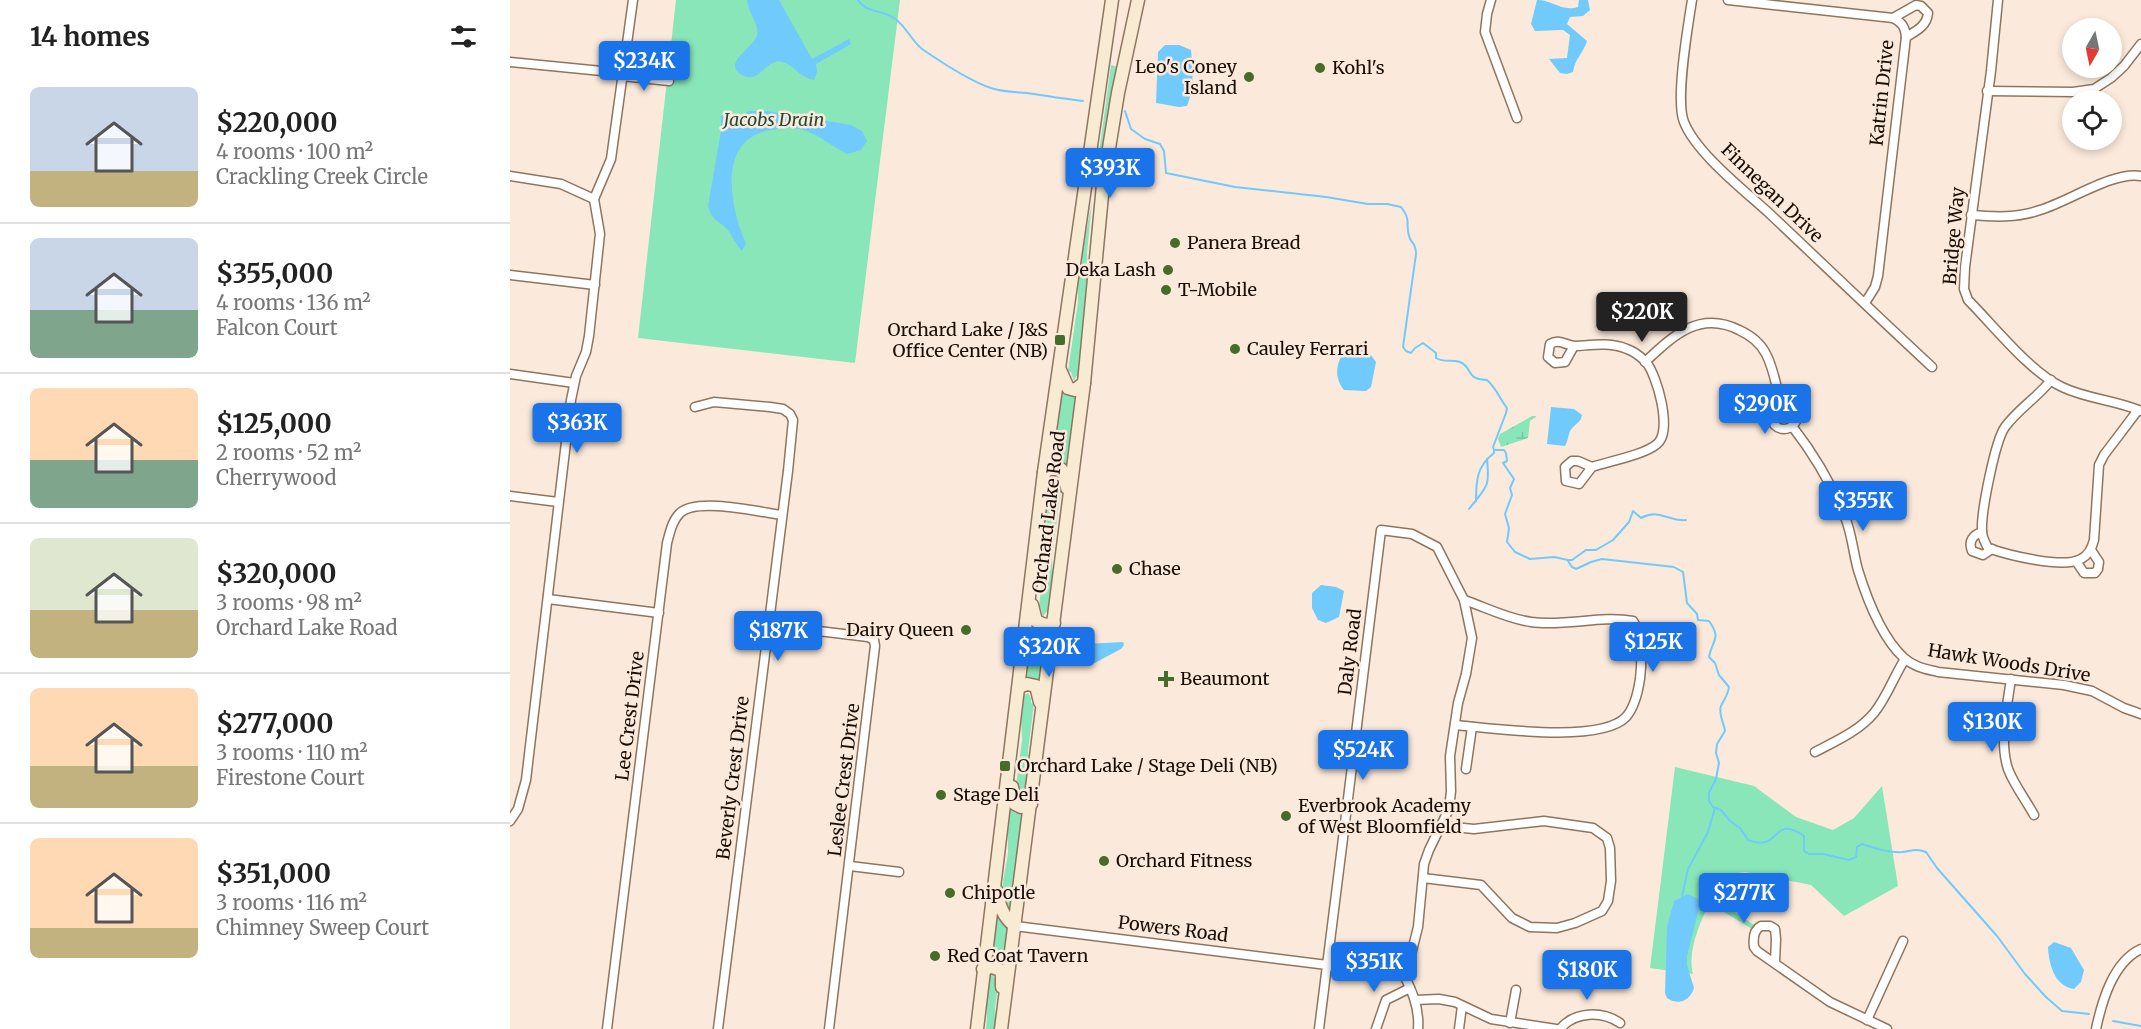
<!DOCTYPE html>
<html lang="en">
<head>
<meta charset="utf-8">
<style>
	body { margin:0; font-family:Merriweather,serif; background:#f6f6f6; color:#222; height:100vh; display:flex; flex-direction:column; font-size:22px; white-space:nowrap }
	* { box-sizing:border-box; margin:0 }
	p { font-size:20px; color:#767676 }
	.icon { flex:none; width:33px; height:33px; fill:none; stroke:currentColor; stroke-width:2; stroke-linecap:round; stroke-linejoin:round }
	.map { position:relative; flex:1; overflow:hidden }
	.side { display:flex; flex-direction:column; background:#fff; width:510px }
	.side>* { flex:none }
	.needle { width:39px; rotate:189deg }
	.fabs { position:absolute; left:1552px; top:18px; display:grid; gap:12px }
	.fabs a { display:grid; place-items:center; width:60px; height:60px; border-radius:50%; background:#fff; box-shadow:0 3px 9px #0003; font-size:30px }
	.price { position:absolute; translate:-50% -51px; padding:0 14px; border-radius:6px; background:#1a73e8; color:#fff; font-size:20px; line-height:39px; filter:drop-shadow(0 2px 3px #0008) }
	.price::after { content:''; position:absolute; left:50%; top:36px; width:18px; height:14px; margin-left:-9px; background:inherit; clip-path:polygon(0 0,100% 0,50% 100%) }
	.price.on { background:#222; color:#fff }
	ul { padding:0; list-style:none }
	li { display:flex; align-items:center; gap:18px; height:150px; padding:0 30px }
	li+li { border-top:2px solid #e0e0e0 }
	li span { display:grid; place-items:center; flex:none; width:168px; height:120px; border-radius:9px; color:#555 }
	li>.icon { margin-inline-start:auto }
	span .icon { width:72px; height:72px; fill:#fffc; stroke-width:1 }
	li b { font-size:26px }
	h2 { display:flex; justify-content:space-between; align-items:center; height:72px; padding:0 30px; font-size:26px }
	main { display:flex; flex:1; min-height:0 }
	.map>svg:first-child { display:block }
</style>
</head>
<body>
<main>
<section class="side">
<h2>14 homes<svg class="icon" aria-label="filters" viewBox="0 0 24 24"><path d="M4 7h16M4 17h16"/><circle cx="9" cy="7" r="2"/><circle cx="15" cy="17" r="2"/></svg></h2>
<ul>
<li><span style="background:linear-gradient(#c9d6e8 70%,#c2b280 0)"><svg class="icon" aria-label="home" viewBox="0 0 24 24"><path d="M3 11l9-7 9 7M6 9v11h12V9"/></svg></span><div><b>$220,000</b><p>4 rooms · 100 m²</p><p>Crackling Creek Circle</p></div></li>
<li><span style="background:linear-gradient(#c9d6e8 60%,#7fa58c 0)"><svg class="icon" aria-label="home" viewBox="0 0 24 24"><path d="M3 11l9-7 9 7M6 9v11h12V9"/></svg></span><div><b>$355,000</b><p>4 rooms · 136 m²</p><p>Falcon Court</p></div></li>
<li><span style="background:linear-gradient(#ffd9b3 60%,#7fa58c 0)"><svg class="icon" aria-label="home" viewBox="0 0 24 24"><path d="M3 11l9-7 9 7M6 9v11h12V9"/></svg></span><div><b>$125,000</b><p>2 rooms · 52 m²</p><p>Cherrywood</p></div></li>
<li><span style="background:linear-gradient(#dfe7d0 60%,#c2b280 0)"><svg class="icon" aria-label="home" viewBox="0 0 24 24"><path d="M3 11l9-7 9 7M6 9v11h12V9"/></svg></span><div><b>$320,000</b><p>3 rooms · 98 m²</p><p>Orchard Lake Road</p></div></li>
<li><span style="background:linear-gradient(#ffd9b3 65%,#c2b280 0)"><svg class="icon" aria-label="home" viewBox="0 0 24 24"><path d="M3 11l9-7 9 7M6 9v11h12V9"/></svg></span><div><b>$277,000</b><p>3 rooms · 110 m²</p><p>Firestone Court</p></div></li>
<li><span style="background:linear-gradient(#ffd9b3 75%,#c2b280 0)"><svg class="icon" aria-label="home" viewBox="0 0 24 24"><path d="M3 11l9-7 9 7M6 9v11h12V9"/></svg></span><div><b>$351,000</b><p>3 rooms · 116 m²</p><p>Chimney Sweep Court</p></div></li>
</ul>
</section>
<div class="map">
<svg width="1631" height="1029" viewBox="0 0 1631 1029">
	<defs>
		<pattern id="wetland-marsh" width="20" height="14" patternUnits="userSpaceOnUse" patternTransform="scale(1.5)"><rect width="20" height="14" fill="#89e6b9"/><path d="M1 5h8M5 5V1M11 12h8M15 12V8" fill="none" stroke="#76c49e"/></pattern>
	</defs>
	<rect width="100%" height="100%" fill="#fbeadb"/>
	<!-- green -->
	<g fill="#89e6b9">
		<polygon points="166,0 390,0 345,363 128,338"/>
		<polygon points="601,65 608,67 587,183 585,183"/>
		<polygon points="582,201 577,254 579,278 569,377 566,376 564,381 561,372 558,371 568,302 568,275"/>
		<polygon points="551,393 566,397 558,467 543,463"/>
		<polygon points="545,479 548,487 551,488 542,558 543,584 539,613 536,612 533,617 531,608 529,607 537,538 536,514 540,482 543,482"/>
		<polygon points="522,630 531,635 536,635 530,682 515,677"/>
		<polygon points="518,693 521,698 521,703 524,704 518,751 519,776 517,792 514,791 511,797 509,787 506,786 512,740 511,715 514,695"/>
		<path d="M1165,767L1244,786L1286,817L1323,830L1344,818L1372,786L1388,886L1334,916L1301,885L1235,872L1212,875L1202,897L1244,925L1242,929L1199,903C1190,924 1177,951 1183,974L1140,968Z"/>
		<path d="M499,809L505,813L514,814L502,906L499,907C486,894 497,868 498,852C498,837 497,824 499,809Z"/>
		<polygon points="485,915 499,931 495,962 481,958"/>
		<path d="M482,974L486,980H489L485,1008L486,1029H476C478,1011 476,994 478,976Z"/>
	</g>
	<!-- wetland -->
	<polygon fill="url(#wetland-marsh)" points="1022,416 1026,416 1026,417 1020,421 1018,438 991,447 988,439 990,434"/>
	<!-- water -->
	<g fill="#70cafb">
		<path d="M237,0H269L302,59L339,39L341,44L306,64L307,72L304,80C288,77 285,65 272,62C255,58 251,85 232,75C211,63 244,48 247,35C250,25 238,13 237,0Z"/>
		<path d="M1027,0C1042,0 1052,12 1068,7L1069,0H1078L1080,10L1073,16L1060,17L1057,24L1077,41C1073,54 1065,58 1063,72L1057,74L1050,73L1039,59L1057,58L1060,35L1053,30L1025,31L1021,24Z"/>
		<path d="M655,45H669L681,50C683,68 684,89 677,106L669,107L646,103L648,52Z"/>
		<path d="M239,111H257L341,125L352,131L357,141L351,150L337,154C322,147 309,134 293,130C283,127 271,128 261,130C206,138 220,208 236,244L232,251C225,244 223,236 217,229C208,220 202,221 198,206L211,131V116L216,114L231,116Z"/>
		<path d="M838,348L857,350L866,362L861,387L856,391L834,390C823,377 826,359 838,348Z"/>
		<path d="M1041,407L1064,409L1072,415C1071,423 1064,424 1060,431C1058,436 1058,441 1055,446L1037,444Z"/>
		<polygon points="811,585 826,587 834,591 829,617 816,623 808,620 802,608 802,593"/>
		<polygon points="613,642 614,645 611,649 579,666 572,663 571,654 576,644"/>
		<path d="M1178,894L1188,899L1190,904L1177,956V965L1184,988C1180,1001 1168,1006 1157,998L1155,993L1157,927L1164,901Z"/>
		<path d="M1544,942L1561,948L1574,970L1571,982L1564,989C1544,986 1539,964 1538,947Z"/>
	</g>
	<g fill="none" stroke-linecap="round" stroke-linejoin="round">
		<!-- stream -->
		<g stroke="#70cafb" stroke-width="2">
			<path d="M348,0C356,13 373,10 384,18C396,26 401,40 412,49C431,62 459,81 481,88C493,92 505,92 517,93C536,96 554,99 573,101"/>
			<path d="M615,111L621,129L635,139L650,144L654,151L656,173L725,187L816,197L858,204H877L891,207C902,222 895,222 899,236C901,244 906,242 906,254L893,347L896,351L901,353L905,348L913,343L926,353V358C935,363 941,359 950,362C964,368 954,379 977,380C987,389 989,398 997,408L996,413L983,447L984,450H994L996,453L997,461L993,463L1004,479L1000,488L1002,495L995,514L999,528L997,542L1005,552L1020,559L1044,557L1058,560H1062L1076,550H1086L1103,540L1119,522L1123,511L1131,518C1150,508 1159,522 1176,520"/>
			<path d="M966,501C966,480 967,466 984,453V450"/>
			<path d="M959,509C977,486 980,488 977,459"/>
			<path d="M1058,561L1062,567L1066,569L1081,562L1092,559L1164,567L1173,572L1177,603L1187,614L1188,620L1199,621C1212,639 1202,640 1199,657L1205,663L1209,675L1219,687C1218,695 1214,699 1211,706C1208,714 1214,723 1215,731L1207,744L1206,753L1209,763L1206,779L1199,793V801L1203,807L1211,810L1220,821L1230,828L1238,840C1272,853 1261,813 1294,836V851L1299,854H1313L1339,860L1346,857L1347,847L1352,844C1364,848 1379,853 1392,852C1401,851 1406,848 1416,852L1427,868L1487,936L1515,974L1536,997L1552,1011L1579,1014"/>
			<polyline points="1172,897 1178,869 1198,832 1205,808"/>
			<polyline points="1603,1021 1631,1026"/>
		</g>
		<defs>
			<g id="minor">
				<polyline points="981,0 977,14 975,32 1007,118"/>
				<path d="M1182,0C1178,26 1165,100 1174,122C1186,153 1235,191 1260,214C1314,265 1368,317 1422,367"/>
				<path d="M1218,0L1383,18C1392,22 1395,27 1396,37L1368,276L1365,287L1355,303"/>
				<path d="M1488,0L1481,71L1455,267L1454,289L1458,300C1484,326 1520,372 1552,387C1577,399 1605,400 1631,411"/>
				<path d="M1383,18L1406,5L1411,6L1418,13C1417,26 1406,31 1396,37"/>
				<polyline points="0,62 112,73"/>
				<polyline points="112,76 159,81"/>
				<polyline points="1477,91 1563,92 1584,89 1601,78 1614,66 1631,44"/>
				<polyline points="0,176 51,184 84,199"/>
				<path d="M1461,215C1485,217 1508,218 1530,210C1558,202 1603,171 1631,176"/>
				<polyline points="0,275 85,285"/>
				<path d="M1064,346L1055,362L1045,363L1038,357L1040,344C1050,338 1056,346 1066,346C1083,345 1100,342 1117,349C1123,351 1131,357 1136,362C1147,375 1163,431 1147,444C1134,455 1100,461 1082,467L1068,461H1062L1055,467L1056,481L1069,484L1082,467"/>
				<path d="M1135,362C1163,336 1189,310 1229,330C1240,335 1250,342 1256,354C1264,369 1266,387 1271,403"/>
				<polyline points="0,374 64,383"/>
				<path d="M1541,380C1528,397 1508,409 1495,427C1485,441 1471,512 1472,531C1472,538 1475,542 1478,548C1498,555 1553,569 1571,559C1579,555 1582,548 1584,540L1589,465L1594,455L1628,410"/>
				<circle cx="1274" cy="416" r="13"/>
				<polyline points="185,407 204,402 260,407 273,409 280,414 283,420 278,471 208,1029"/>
				<path d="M1282,426C1303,453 1322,485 1335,517C1342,534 1343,552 1348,570C1357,599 1371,637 1394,658C1404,667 1416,669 1428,672L1554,685L1582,691L1614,708L1631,714"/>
				<polyline points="0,496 48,502"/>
				<path d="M1472,532C1463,535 1458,541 1462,551L1473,555L1482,549"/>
				<polyline points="1566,561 1574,573 1585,573 1588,569 1589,562 1581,550"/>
				<polyline points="38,599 149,613"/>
				<polyline points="259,625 358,637 364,640 365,646 319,1029"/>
				<path d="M1501,679C1497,707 1489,741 1498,769C1504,785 1516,800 1524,815"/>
				<path d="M945,725C982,728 1090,744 1116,717C1125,707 1128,692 1130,679C1132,661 1133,636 1123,621C1090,615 1055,627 1021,622C998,619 975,607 954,600"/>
				<path d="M1305,752C1326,741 1349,731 1364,713C1377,697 1384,676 1395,659"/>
				<polyline points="956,769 962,727"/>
				<polyline points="0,821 8,809 16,780 61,400 66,376 76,352 79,336 90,234 84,199 101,159 123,0"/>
				<polyline points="340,866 389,872"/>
				<polyline points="913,878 971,885 1002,918 1020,927 1047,928 1065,923 1092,911 1098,901 1101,881 1100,848 1097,838 1083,828 1034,821 964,829 932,826"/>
				<path d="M505,926L817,965L839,973L869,975L881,972L902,951L908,927L914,864L919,850L939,809L941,791L940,756L948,703L956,674L962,638L954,600L927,547L902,534L871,530C851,696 830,863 809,1029"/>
				<path d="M1265,962L1266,939L1265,929L1260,926H1251C1243,930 1243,939 1244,947L1247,951L1320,1002L1377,1029"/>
				<path d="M888,963C899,985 910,1004 908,1029"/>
				<polyline points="821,965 847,961 888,963"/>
				<polyline points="905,1000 929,999 945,1002 981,1019 1046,1029"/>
				<polyline points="1357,1020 1393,941"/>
				<polyline points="1000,1023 1006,990"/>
				<path d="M97,1029L157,543C160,532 162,521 170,513C187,497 249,512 272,515"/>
				<polyline points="866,1029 876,1000 900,988"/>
				<polyline points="949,1029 952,1006"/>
				<path d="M1050,1029C1065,1011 1092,1011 1110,1023"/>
				<path d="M1586,1029C1592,1001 1603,962 1631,949"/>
			</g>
			<g id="secondary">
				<polyline points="550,370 558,388 565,390 574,383"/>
				<polyline points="534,472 540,469 551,469 556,477 557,488"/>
				<polyline points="522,605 526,621 535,625 544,623"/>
				<polyline points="509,687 517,684 526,686 530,702"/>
				<polyline points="502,787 505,804 511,807 521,804"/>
				<path d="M486,890C489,905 493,917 505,926"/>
				<polyline points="473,969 482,967 490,970 492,974 492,987"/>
				<polyline points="467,1029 534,472 602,0"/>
				<polyline points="491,1029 574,383 593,185 608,93 628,0"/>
			</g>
		</defs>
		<!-- minor casing -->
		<use href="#minor" stroke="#8e755f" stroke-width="11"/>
		<!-- secondary casing -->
		<use href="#secondary" stroke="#8e755f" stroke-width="15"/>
		<!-- minor -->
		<use href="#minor" stroke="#fff" stroke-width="8"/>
		<!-- secondary -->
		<use href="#secondary" stroke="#f9ebd3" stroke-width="12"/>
	</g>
	<!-- markers -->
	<g fill="#456d28" stroke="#fbeadb" stroke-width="2">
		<circle cx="810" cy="68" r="6"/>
		<circle cx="739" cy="77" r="6"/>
		<circle cx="665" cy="243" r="6"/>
		<circle cx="658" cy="270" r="6"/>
		<circle cx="656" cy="290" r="6"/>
		<rect x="544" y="334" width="12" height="12" rx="3"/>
		<circle cx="725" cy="349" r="6"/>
		<circle cx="607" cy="569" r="6"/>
		<circle cx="456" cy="630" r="6"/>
		<path d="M653 670h6v6h6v6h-6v6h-6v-6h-6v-6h6z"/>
		<rect x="489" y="760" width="12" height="12" rx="3"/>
		<circle cx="431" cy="795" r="6"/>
		<circle cx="776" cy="816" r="6"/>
		<circle cx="594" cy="861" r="6"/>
		<circle cx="440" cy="893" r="6"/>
		<circle cx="425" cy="956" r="6"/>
	</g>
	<g text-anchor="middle" stroke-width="5" stroke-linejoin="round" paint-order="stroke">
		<!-- poi labels -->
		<g font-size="18" fill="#180e06" stroke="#fbeadb" text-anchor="start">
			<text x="727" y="73" text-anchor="end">Leo's Coney<tspan x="727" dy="21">Island</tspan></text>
			<text x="822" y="74">Kohl's</text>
			<text x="677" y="249">Panera Bread</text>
			<text x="646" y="276" text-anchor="end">Deka Lash</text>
			<text x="668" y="296">T-Mobile</text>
			<text x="538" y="336" text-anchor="end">Orchard Lake / J&amp;S<tspan x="538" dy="21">Office Center (NB)</tspan></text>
			<text x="737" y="355">Cauley Ferrari</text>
			<text x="619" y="575">Chase</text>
			<text x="444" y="636" text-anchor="end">Dairy Queen</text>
			<text x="670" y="685">Beaumont</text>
			<text x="507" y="772">Orchard Lake / Stage Deli (NB)</text>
			<text x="443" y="801">Stage Deli</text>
			<text x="788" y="812">Everbrook Academy<tspan x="788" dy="21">of West Bloomfield</tspan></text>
			<text x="606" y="867">Orchard Fitness</text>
			<text x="452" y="899">Chipotle</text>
			<text x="437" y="962">Red Coat Tavern</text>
		</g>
		<!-- street labels -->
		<g font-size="18" fill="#180e06" stroke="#fbeadb">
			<text transform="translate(1372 93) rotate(-84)" y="6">Katrin Drive</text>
			<text transform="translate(1262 193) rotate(44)" y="6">Finnegan Drive</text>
			<text transform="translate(1444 236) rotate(-85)" y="6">Bridge Way</text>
			<text transform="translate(539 512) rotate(-83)" y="6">Orchard Lake Road</text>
			<text transform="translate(840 652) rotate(-83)" y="6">Daly Road</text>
			<text transform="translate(1499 663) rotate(9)" y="6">Hawk Woods Drive</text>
			<text transform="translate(120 716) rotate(-83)" y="6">Lee Crest Drive</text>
			<text transform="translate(223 778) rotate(-83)" y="6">Beverly Crest Drive</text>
			<text transform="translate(334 780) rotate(-83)" y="6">Leslee Crest Drive</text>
			<text transform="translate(663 929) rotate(7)" y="6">Powers Road</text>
		</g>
		<!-- park labels -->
		<g font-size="18" font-style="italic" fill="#224b38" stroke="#fbeadb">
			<text x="264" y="126">Jacobs Drain</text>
		</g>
	</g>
</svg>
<div class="fabs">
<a><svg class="needle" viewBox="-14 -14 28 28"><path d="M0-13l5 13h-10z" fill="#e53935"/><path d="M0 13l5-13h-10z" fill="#767676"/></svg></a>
<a><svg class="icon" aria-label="locate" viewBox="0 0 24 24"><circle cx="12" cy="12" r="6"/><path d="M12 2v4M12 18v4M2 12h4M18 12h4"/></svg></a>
</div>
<b class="price" style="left:134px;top:92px">$234K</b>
<b class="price" style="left:600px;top:199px">$393K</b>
<b class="price on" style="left:1132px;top:343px">$220K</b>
<b class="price" style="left:1255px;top:435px">$290K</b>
<b class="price" style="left:67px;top:454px">$363K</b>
<b class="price" style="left:1353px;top:532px">$355K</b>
<b class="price" style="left:268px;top:662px">$187K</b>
<b class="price" style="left:1143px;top:673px">$125K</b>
<b class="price" style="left:539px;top:678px">$320K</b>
<b class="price" style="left:1482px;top:753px">$130K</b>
<b class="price" style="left:853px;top:781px">$524K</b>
<b class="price" style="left:1234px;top:924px">$277K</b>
<b class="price" style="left:864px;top:993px">$351K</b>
<b class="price" style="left:1077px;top:1001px">$180K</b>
</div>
</main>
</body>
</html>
